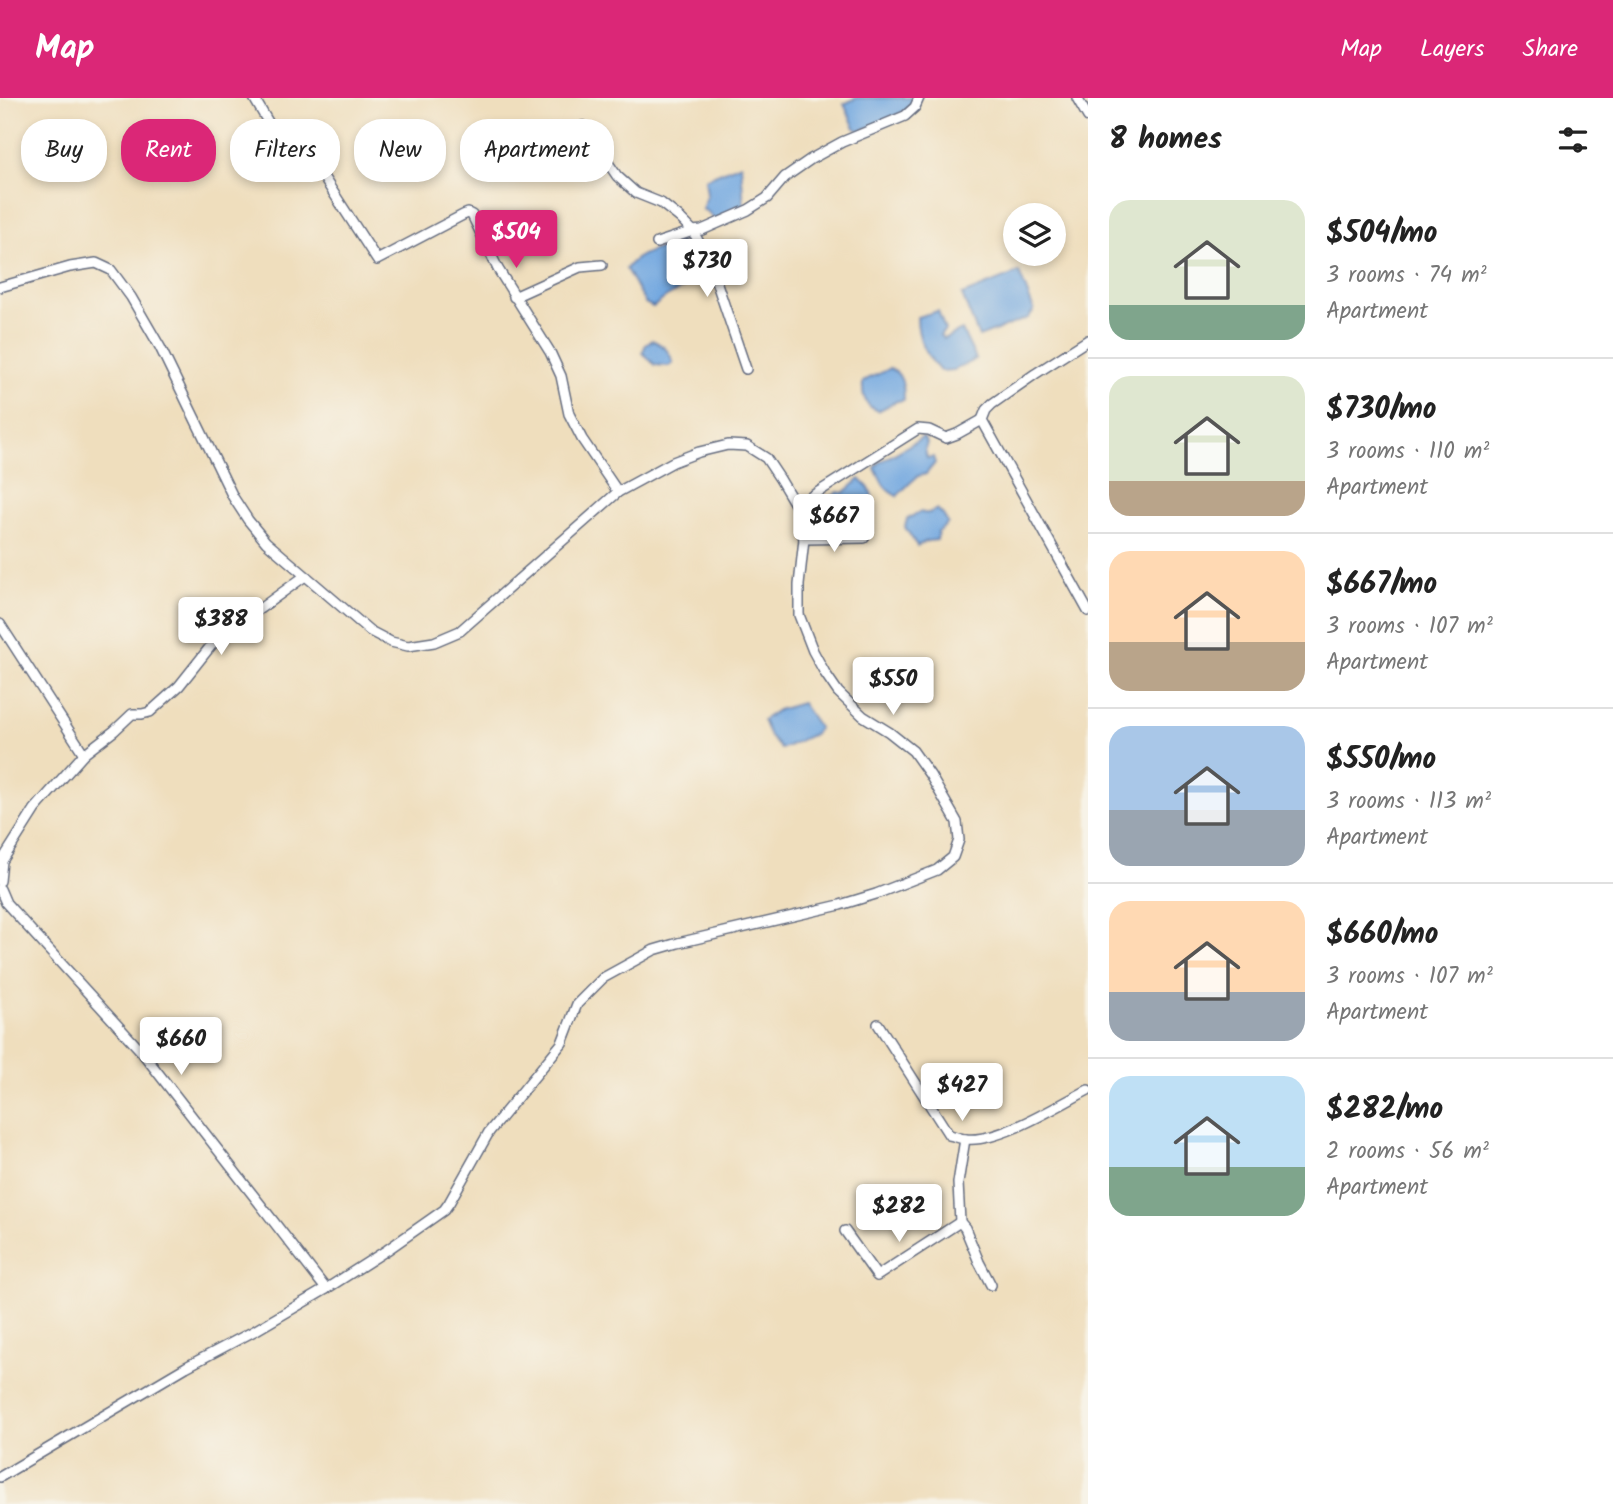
<!DOCTYPE html>
<html lang="en">
<head>
<meta charset="utf-8">
<style>
	body { margin:0; font-family:Kalam,sans-serif; background:#f6f6f6; color:#222; height:100vh; display:flex; flex-direction:column; font-size:26px; white-space:nowrap }
	* { box-sizing:border-box; margin:0 }
	p { font-size:23px; color:#767676 }
	.icon { flex:none; width:38px; height:38px; fill:none; stroke:currentColor; stroke-width:2; stroke-linecap:round; stroke-linejoin:round }
	.map { position:relative; flex:1; overflow:hidden }
	.sheet { display:flex; flex-direction:column; background:#fff; width:525px }
	.sheet>* { flex:none }
	.top-card { position:absolute; left:21px; top:21px; width:665px; height:63px; display:flex; gap:14px }
	.buttons { position:absolute; left:1003px; top:105px; display:grid; gap:14px }
	.buttons a { display:grid; place-items:center; width:63px; height:63px; border-radius:50%; background:#fff; box-shadow:0 4px 10px #0003; font-size:35px }
	.price { position:absolute; translate:-50% -60px; padding:0 16px; border-radius:7px; background:#fff; color:#222; font-size:23px; line-height:46px; filter:drop-shadow(0 2px 4px #0008) }
	.price::after { content:''; position:absolute; left:50%; top:42px; width:21px; height:16px; margin-left:-10px; background:inherit; clip-path:polygon(0 0,100% 0,50% 100%) }
	.price.current { background:#db2777; color:#fff }
	ul { padding:0; list-style:none }
	li { display:flex; align-items:center; gap:21px; height:175px; padding:0 21px }
	li+li { border-top:2px solid #e0e0e0 }
	li span { display:grid; place-items:center; flex:none; width:196px; height:140px; border-radius:21px; color:#555 }
	li>.icon { margin-inline-start:auto }
	span .icon { width:84px; height:84px; fill:#fffc; stroke-width:1 }
	li b { font-size:30px }
	h2 { display:flex; justify-content:space-between; align-items:center; height:84px; padding:0 21px; font-size:30px }
	.chip { padding:0 24px; border-radius:28px; background:#fff; box-shadow:0 4px 10px #0003; font-size:24px; line-height:63px }
	.chip.current { background:#db2777; color:#fff }
	header { display:flex; align-items:center; gap:42px; box-sizing:border-box; height:98px; padding:0 35px; background:#db2777; color:#fff }
	header strong { font-size:33px }
	nav { display:flex; gap:38px; margin-inline-start:auto; font-size:24px }
	main { display:flex; flex:1; min-height:0 }
	.map>svg:first-child { display:block }
</style>
</head>
<body>
<header>
<strong>Map</strong>
<nav><a>Map</a><a>Layers</a><a>Share</a></nav>
</header>
<main>
<div class="map">
<svg width="1088" height="1406" viewBox="0 0 1088 1406">
	<rect width="100%" height="100%" fill="#f7f3e8"/>
	<filter id="ink" filterUnits="userSpaceOnUse"><feTurbulence type="fractalNoise" baseFrequency=".0143" numOctaves="2"/><feDisplacementMap in="SourceGraphic" scale="14" xChannelSelector="R" yChannelSelector="G"/><feConvolveMatrix kernelMatrix="1 2 1 2 8 2 1 2 1" color-interpolation-filters="sRGB"/></filter>
	<filter id="wash" filterUnits="userSpaceOnUse"><feTurbulence type="fractalNoise" baseFrequency=".00686" numOctaves="4" result="noise"/><feDisplacementMap in="SourceGraphic" scale="28" xChannelSelector="R" yChannelSelector="G"/><feGaussianBlur stdDeviation="1.57" result="paint"/><feColorMatrix in="noise" values="0 0 0 0 0 0 0 0 0 0 0 0 0 0 0 0 0 1.4 0 .05"/><feComposite in="paint" operator="in"/></filter>
	<g filter="url(#wash)">
		<rect width="100%" height="100%" fill="#efdebd"/>
		<!-- water -->
		<g fill="#73a8e0" stroke="#476c9f" stroke-width="2">
			<polygon points="856,0 911,0 913,3 906,13 860,33 855,30 844,6"/>
			<path d="M741,66L744,108C734,116 725,115 714,122L708,114L702,111L707,97L705,81Z"/>
			<path d="M679,143L700,180L665,200L653,209L645,205L626,171C637,154 662,151 679,143Z"/>
			<polygon points="1019,174 1034,212 1028,220 979,239 962,197"/>
			<path d="M938,213L945,232L940,237L943,241L962,232L976,261L954,272L940,273C926,257 917,241 917,219Z"/>
			<path d="M652,242C663,247 670,253 673,265L668,268L655,267L643,255L645,248Z"/>
			<path d="M890,270C903,276 904,289 904,302L897,303L878,313C865,309 862,296 863,284C872,277 882,276 890,270Z"/>
			<path d="M923,339L927,345L925,351L927,360L933,359L935,365L926,376L918,378L910,385L897,398C883,391 882,384 875,370L879,365Z"/>
			<path d="M860,381L869,390L873,402L867,405L866,409L859,410C852,418 841,423 830,419L824,404L838,394L844,395Z"/>
			<path d="M937,411L943,417L948,425L938,434L937,442L927,443L917,448L905,429L907,421L920,414C927,417 932,414 937,411Z"/>
			<polygon points="802,605 819,630 814,636 781,651 770,639 763,622 778,612"/>
		</g>
	</g>
	<g filter="url(#ink)">
		<g fill="none" stroke-linecap="round" stroke-linejoin="round">
			<defs>
				<g id="minor">
					<polyline points="254,0 271,29 322,77 377,162 463,117 468,115 472,117 498,171 550,254 561,278 569,316 582,341 618,394"/>
					<polyline points="1077,0 1088,19"/>
					<polyline points="583,28 617,78 636,95 661,105 680,120 693,133 702,132 748,112 767,100 785,79 811,61 842,44 905,18 915,9 919,0"/>
					<polyline points="657,145 693,133 711,168 746,271"/>
					<polyline points="0,189 70,169 96,165 111,172 131,199 160,249 233,399 248,422 266,444 370,533 391,544 408,548 434,544 460,533 618,394 673,364 699,354 728,347 747,348 766,360 780,381 796,408 804,441 799,487 799,517 813,553 825,575 838,594 863,618 889,634 913,653 930,677 957,724 959,742 953,759 937,772 876,796 840,807 678,845 654,852 603,880 577,906 562,945 489,1034 449,1105 444,1112 387,1152 326,1191 256,1232 186,1269 0,1379"/>
					<polyline points="514,199 580,169 602,167"/>
					<polyline points="1088,242 1035,276 992,306 986,312 982,322 1088,513"/>
					<polyline points="796,408 918,331 929,332 946,340 957,336 982,322"/>
					<polyline points="804,441 864,440"/>
					<polyline points="0,526 84,656"/>
					<polyline points="0,783 2,763 35,711 84,656 114,633 132,616 142,616 150,614 179,588 214,544 305,478"/>
					<polyline points="0,791 6,805 141,953 326,1191"/>
					<path d="M878,926L949,1037C955,1038 960,1041 966,1041C999,1045 1057,1008 1088,992"/>
					<polyline points="965,1041 958,1085 960,1124 965,1130 979,1164 991,1187"/>
					<polyline points="845,1133 877,1178 960,1124"/>
				</g>
			</defs>
			<!-- minor casing -->
			<use href="#minor" stroke="#656c7f" stroke-width="12"/>
			<!-- minor -->
			<use href="#minor" stroke="#fff" stroke-width="9"/>
		</g>
	</g>
</svg>
<div class="buttons">
<a><svg class="icon" aria-label="layers" viewBox="0 0 24 24"><path d="M12 4l9 5-9 5-9-5zM3 14l9 5 9-5"/></svg></a>
</div>
<b class="price current" style="left:516px;top:172px">$504</b>
<b class="price" style="left:707px;top:201px">$730</b>
<b class="price" style="left:834px;top:456px">$667</b>
<b class="price" style="left:221px;top:559px">$388</b>
<b class="price" style="left:893px;top:619px">$550</b>
<b class="price" style="left:181px;top:979px">$660</b>
<b class="price" style="left:962px;top:1025px">$427</b>
<b class="price" style="left:899px;top:1146px">$282</b>
<div class="top-card">
<a class="chip">Buy</a>
<a class="chip current">Rent</a>
<a class="chip">Filters</a>
<a class="chip">New</a>
<a class="chip">Apartment</a>
</div>
</div>
<section class="sheet">
<h2>8 homes<svg class="icon" aria-label="filters" viewBox="0 0 24 24"><path d="M4 7h16M4 17h16"/><circle cx="9" cy="7" r="2"/><circle cx="15" cy="17" r="2"/></svg></h2>
<ul>
<li><span style="background:linear-gradient(#dfe7d0 75%,#7fa58c 0)"><svg class="icon" aria-label="home" viewBox="0 0 24 24"><path d="M3 11l9-7 9 7M6 9v11h12V9"/></svg></span><div><b>$504/mo</b><p>3 rooms · 74 m²</p><p>Apartment</p></div></li>
<li><span style="background:linear-gradient(#dfe7d0 75%,#b9a48a 0)"><svg class="icon" aria-label="home" viewBox="0 0 24 24"><path d="M3 11l9-7 9 7M6 9v11h12V9"/></svg></span><div><b>$730/mo</b><p>3 rooms · 110 m²</p><p>Apartment</p></div></li>
<li><span style="background:linear-gradient(#ffd9b3 65%,#b9a48a 0)"><svg class="icon" aria-label="home" viewBox="0 0 24 24"><path d="M3 11l9-7 9 7M6 9v11h12V9"/></svg></span><div><b>$667/mo</b><p>3 rooms · 107 m²</p><p>Apartment</p></div></li>
<li><span style="background:linear-gradient(#a9c7e8 60%,#9aa5b1 0)"><svg class="icon" aria-label="home" viewBox="0 0 24 24"><path d="M3 11l9-7 9 7M6 9v11h12V9"/></svg></span><div><b>$550/mo</b><p>3 rooms · 113 m²</p><p>Apartment</p></div></li>
<li><span style="background:linear-gradient(#ffd9b3 65%,#9aa5b1 0)"><svg class="icon" aria-label="home" viewBox="0 0 24 24"><path d="M3 11l9-7 9 7M6 9v11h12V9"/></svg></span><div><b>$660/mo</b><p>3 rooms · 107 m²</p><p>Apartment</p></div></li>
<li><span style="background:linear-gradient(#bfe0f5 65%,#7fa58c 0)"><svg class="icon" aria-label="home" viewBox="0 0 24 24"><path d="M3 11l9-7 9 7M6 9v11h12V9"/></svg></span><div><b>$282/mo</b><p>2 rooms · 56 m²</p><p>Apartment</p></div></li>
</ul>
</section>
</main>
</body>
</html>
